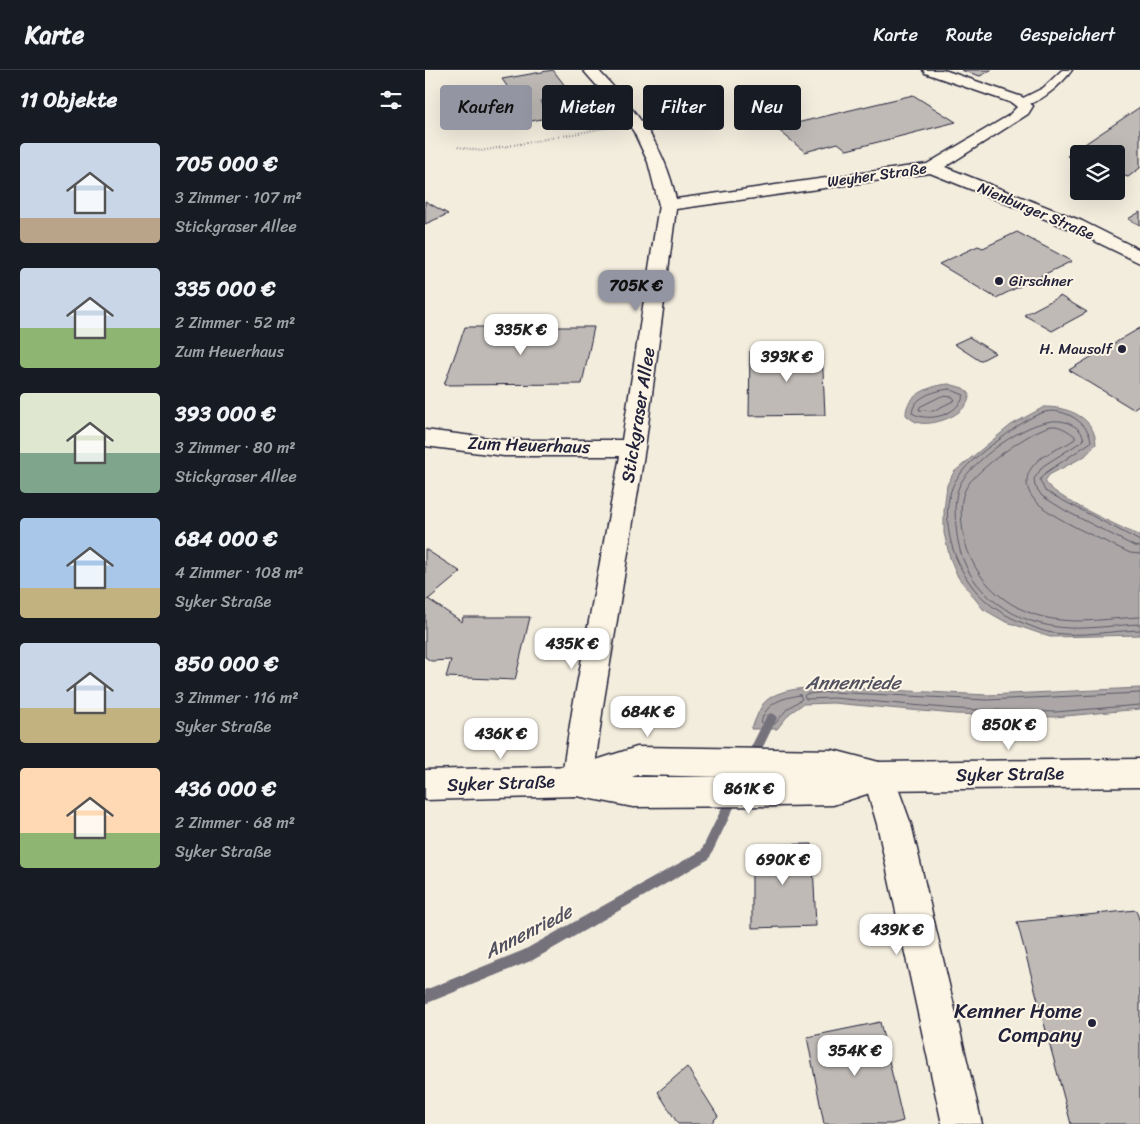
<!DOCTYPE html>
<html lang="de">
<head>
<meta charset="utf-8">
<style>
	body { margin:0; font-family:Sriracha,sans-serif; background:#242831; color:#f1f3f6; height:100vh; display:flex; flex-direction:column; font-size:19px; white-space:nowrap }
	* { box-sizing:border-box; margin:0 }
	p { font-size:16px; color:#9ea1a6 }
	.icon { flex:none; width:28px; height:28px; fill:none; stroke:currentColor; stroke-width:2; stroke-linecap:round; stroke-linejoin:round }
	.map { position:relative; flex:1; overflow:hidden }
	.drawer { display:flex; flex-direction:column; background:#171b24; width:425px }
	.drawer>* { flex:none }
	.banner { position:absolute; left:15px; top:15px; width:475px; height:45px; display:flex; gap:10px }
	.buttons { position:absolute; left:645px; top:75px; display:grid; gap:10px }
	.buttons a { display:grid; place-items:center; width:55px; height:55px; border-radius:5px; background:#171b24; box-shadow:0 5px 20px #0002; font-size:25px }
	.price { position:absolute; translate:-50% -42px; padding:0 11px; border-radius:10px; background:#fff; color:#222; font-size:16px; line-height:32px; filter:drop-shadow(0 1px 2px #0008) }
	.price::after { content:''; position:absolute; left:50%; top:30px; width:15px; height:11px; margin-left:-8px; background:inherit; clip-path:polygon(0 0,100% 0,50% 100%) }
	.price.selected { background:#9495a2; color:#111 }
	ul { padding:0; list-style:none }
	li { display:flex; align-items:center; gap:15px; height:125px; padding:0 20px }
	li span { display:grid; place-items:center; flex:none; width:140px; height:100px; border-radius:5px; color:#555 }
	li>.icon { margin-inline-start:auto }
	span .icon { width:60px; height:60px; fill:#fffc; stroke-width:1 }
	li b { font-size:21px }
	h2 { display:flex; justify-content:space-between; align-items:center; height:60px; padding:0 20px; font-size:21px }
	.tag { padding:0 18px; border-radius:5px; background:#171b24; box-shadow:0 5px 20px #0002; font-size:18px; line-height:45px }
	.tag.selected { background:#9495a2; color:#111 }
	header { display:flex; align-items:center; gap:30px; box-sizing:border-box; height:70px; padding:0 25px; background:#171b24; border-bottom:1px solid #363941 }
	header strong { font-size:24px }
	nav { display:flex; gap:28px; margin-inline-start:auto; font-size:18px }
	main { display:flex; flex:1; min-height:0 }
	.map>svg:first-child { display:block }
</style>
</head>
<body>
<header>
<strong>Karte</strong>
<nav><a>Karte</a><a>Route</a><a>Gespeichert</a></nav>
</header>
<main>
<section class="drawer">
<h2>11 Objekte<svg class="icon" aria-label="filters" viewBox="0 0 24 24"><path d="M4 7h16M4 17h16"/><circle cx="9" cy="7" r="2"/><circle cx="15" cy="17" r="2"/></svg></h2>
<ul>
<li><span style="background:linear-gradient(#c9d6e8 75%,#b9a48a 0)"><svg class="icon" aria-label="home" viewBox="0 0 24 24"><path d="M3 11l9-7 9 7M6 9v11h12V9"/></svg></span><div><b>705 000 €</b><p>3 Zimmer · 107 m²</p><p>Stickgraser Allee</p></div></li>
<li><span style="background:linear-gradient(#c9d6e8 60%,#8fb573 0)"><svg class="icon" aria-label="home" viewBox="0 0 24 24"><path d="M3 11l9-7 9 7M6 9v11h12V9"/></svg></span><div><b>335 000 €</b><p>2 Zimmer · 52 m²</p><p>Zum Heuerhaus</p></div></li>
<li><span style="background:linear-gradient(#dfe7d0 60%,#7fa58c 0)"><svg class="icon" aria-label="home" viewBox="0 0 24 24"><path d="M3 11l9-7 9 7M6 9v11h12V9"/></svg></span><div><b>393 000 €</b><p>3 Zimmer · 80 m²</p><p>Stickgraser Allee</p></div></li>
<li><span style="background:linear-gradient(#a9c7e8 70%,#c2b280 0)"><svg class="icon" aria-label="home" viewBox="0 0 24 24"><path d="M3 11l9-7 9 7M6 9v11h12V9"/></svg></span><div><b>684 000 €</b><p>4 Zimmer · 108 m²</p><p>Syker Straße</p></div></li>
<li><span style="background:linear-gradient(#c9d6e8 65%,#c2b280 0)"><svg class="icon" aria-label="home" viewBox="0 0 24 24"><path d="M3 11l9-7 9 7M6 9v11h12V9"/></svg></span><div><b>850 000 €</b><p>3 Zimmer · 116 m²</p><p>Syker Straße</p></div></li>
<li><span style="background:linear-gradient(#ffd9b3 65%,#8fb573 0)"><svg class="icon" aria-label="home" viewBox="0 0 24 24"><path d="M3 11l9-7 9 7M6 9v11h12V9"/></svg></span><div><b>436 000 €</b><p>2 Zimmer · 68 m²</p><p>Syker Straße</p></div></li>
</ul>
</section>
<div class="map">
<svg width="715" height="1054" viewBox="0 0 715 1054">
	<rect width="100%" height="100%" fill="#f3edde"/>
	<filter id="ink" filterUnits="userSpaceOnUse"><feTurbulence type="fractalNoise" baseFrequency=".02" numOctaves="2"/><feDisplacementMap in="SourceGraphic" scale="10" xChannelSelector="R" yChannelSelector="G"/><feConvolveMatrix kernelMatrix="1 2 1 2 8 2 1 2 1" color-interpolation-filters="sRGB"/></filter>
	<g filter="url(#ink)">
		<!-- water -->
		<g fill="#aca7a6" stroke="#75727b">
			<path d="M524,314L538,318L544,323C547,343 510,356 495,353C489,352 486,349 481,345C480,325 507,315 524,314Z"/>
			<path d="M619,337C643,337 670,347 671,374L660,386L624,405L620,411C627,427 696,457 715,466V565L625,567L579,551L558,539L533,507L525,488L519,463V441L522,415L529,402L586,355Z"/>
			<path d="M405,617L562,625L715,618V639L630,647L530,644L408,633L378,634L365,643L352,659H326C330,652 333,641 338,634C352,617 385,618 405,617Z"/>
		</g>
		<g fill="none" stroke-linecap="round" stroke-linejoin="round">
			<!-- shore -->
			<g stroke="#595766" stroke-width="1">
				<path d="M524,319L539,325C533,345 504,353 487,343C489,326 510,321 524,319Z"/>
				<polygon points="517,326 528,327 530,330 508,341 494,340 495,337"/>
				<path d="M715,471L620,421L615,410L619,404L666,372C665,353 638,337 620,342C605,346 590,358 578,367C562,378 544,391 533,407C516,430 522,470 534,494C548,525 571,543 603,555C611,558 619,562 628,563C656,567 686,561 715,560"/>
				<path d="M715,477L709,476L641,441L617,426L610,416L609,409L618,396L659,370C658,362 652,357 645,354C616,338 552,387 537,411C527,426 530,453 533,471C542,524 591,555 643,558C667,559 691,555 715,554"/>
				<path d="M715,484L705,483C679,470 625,449 608,428C600,418 600,405 608,396C618,382 637,379 650,369V366C643,361 635,355 626,356C608,359 549,401 541,418C535,429 536,443 537,455C542,505 579,541 628,549C657,554 686,548 715,547"/>
				<polyline points="715,623 562,630 406,622 381,624 379,626 381,629 409,628 531,639 630,642 715,635"/>
				<path d="M375,625L377,629L362,639L350,654L336,653C340,633 357,628 375,625Z"/>
			</g>
			<!-- stream -->
			<g fill="#75727b" fill-rule="evenodd">
				<polygon points="346,643 350,645 352,648 329,695 325,696 321,695 319,691 342,645"/>
				<polygon points="309,720 313,721 315,725 284,789 108,890 0,934 0,920 99,880 276,781 305,721"/>
			</g>
		</g>
		<!-- building -->
		<g fill="#bfbab6" stroke="#22223b">
			<polygon points="128,0 147,25 115,31 126,47 102,52 91,35 95,35 77,9"/>
			<polygon points="536,0 567,0 555,6"/>
			<polygon points="488,25 531,52 422,80 413,73 380,82 351,58"/>
			<polygon points="715,37 715,98 703,107 691,103 691,84 654,84 654,90 642,86"/>
			<polygon points="0,131 23,144 0,154"/>
			<polygon points="715,142 715,155 703,149"/>
			<polygon points="592,162 647,191 571,228 514,194 553,176 558,178"/>
			<polygon points="635,226 662,242 627,261 599,245"/>
			<polygon points="40,257 169,257 157,314 19,315"/>
			<polygon points="715,258 715,334 708,339 644,300"/>
			<polygon points="544,267 570,283 555,291 529,274"/>
			<polygon points="397,279 400,345 324,346 325,281"/>
			<polygon points="0,479 36,502 0,532"/>
			<polygon points="3,529 37,552 38,547 105,547 90,610 21,607 26,590 6,591 0,587 0,532"/>
			<polygon points="387,774 391,856 327,858 327,775"/>
			<polygon points="711,840 715,852 715,1054 646,1054 592,852"/>
			<polygon points="455,952 478,1051 467,1054 399,1054 382,967"/>
			<polygon points="262,997 293,1046 285,1054 253,1054 233,1022"/>
		</g>
		<g fill="none" stroke-linecap="round" stroke-linejoin="round">
			<defs>
				<path id="lane" d="M637,0H647C638,13 610,39 592,35L591,33L592,31L618,18Z"/>
				<g id="street">
					<path d="M158,0H173C210,40 239,73 251,129L502,94L583,46L592,37L587,33L500,3L498,0H519L597,27L608,36L603,44L520,97L657,151L715,180V193L645,159L505,103L251,139L220,378L178,636L168,711L163,721L152,726L141,721L136,711L148,636L195,386H79L0,376V360L79,370H197L234,135L223,92L209,62L195,42Z"/>
					<polygon points="454,692 465,696 486,754 557,1054 517,1054 452,754 438,706 443,696"/>
				</g>
				<path id="secondary" d="M212,677L408,680L454,692L715,689V717L454,720L408,735L351,736L208,737L152,726L0,730V700L152,696ZM212,705L301,707H207Z"/>
			</defs>
			<!-- lane casing -->
			<use href="#lane" stroke="#22223b" stroke-width="3"/>
			<!-- street casing -->
			<use href="#street" stroke="#22223b" stroke-width="3"/>
			<!-- secondary casing -->
			<use href="#secondary" stroke="#22223b" stroke-width="3"/>
			<!-- path -->
			<polyline stroke="#22223b" stroke-width="2" stroke-dasharray="0.5 2.5" stroke-linecap="butt" points="33,77 56,81 186,57"/>
			<!-- lane -->
			<use href="#lane" fill="#fcf5e5" fill-rule="evenodd"/>
			<!-- street -->
			<use href="#street" fill="#fcf5e5" fill-rule="evenodd"/>
			<!-- secondary -->
			<use href="#secondary" fill="#fcf5e5" fill-rule="evenodd"/>
		</g>
	</g>
	<!-- markers -->
	<g fill="#22223b" stroke="#fcf5e5" stroke-width="2">
		<circle cx="574" cy="211" r="5"/>
		<circle cx="697" cy="279" r="5"/>
		<circle cx="667" cy="953" r="5"/>
	</g>
	<g text-anchor="middle" stroke-width="4" stroke-linejoin="round" paint-order="stroke">
		<!-- far-street labels -->
		<g font-size="15" fill="#22223b" stroke="#fcf5e5">
			<text transform="translate(452 105) rotate(-8)" y="5">Weyher Straße</text>
			<text transform="translate(611 141) rotate(23)" y="5">Nienburger Straße</text>
		</g>
		<!-- far-poi labels -->
		<g font-size="15" fill="#22223b" stroke="#fcf5e5" text-anchor="start">
			<text x="584" y="216">Girschner</text>
			<text x="687" y="284" text-anchor="end">H. Mausolf</text>
		</g>
		<!-- street labels -->
		<g font-size="18" fill="#22223b" stroke="#fcf5e5">
			<text transform="translate(213 345) rotate(-81)" y="6">Stickgraser Allee</text>
			<text transform="translate(104 375) rotate(2)" y="6">Zum Heuerhaus</text>
			<text transform="translate(585 704) rotate(-1)" y="6">Syker Straße</text>
			<text transform="translate(76 713) rotate(-2)" y="6">Syker Straße</text>
		</g>
		<!-- water labels -->
		<g font-size="19" font-style="italic" fill="#525160" stroke="#fcf5e5">
			<text x="428" y="619">Annenriede</text>
			<text transform="translate(103 861) rotate(-27)" y="7">Annenriede</text>
		</g>
		<!-- near-poi labels -->
		<g font-size="21" fill="#22223b" stroke="#fcf5e5" text-anchor="end">
			<text x="657" y="948">Kemner Home<tspan x="657" dy="24">Company</tspan></text>
		</g>
	</g>
</svg>
<div class="buttons">
<a><svg class="icon" aria-label="layers" viewBox="0 0 24 24"><path d="M12 4l9 5-9 5-9-5zM3 14l9 5 9-5"/></svg></a>
</div>
<b class="price selected" style="left:211px;top:242px">705K €</b>
<b class="price" style="left:96px;top:286px">335K €</b>
<b class="price" style="left:362px;top:313px">393K €</b>
<b class="price" style="left:147px;top:600px">435K €</b>
<b class="price" style="left:223px;top:668px">684K €</b>
<b class="price" style="left:584px;top:681px">850K €</b>
<b class="price" style="left:76px;top:690px">436K €</b>
<b class="price" style="left:324px;top:745px">861K €</b>
<b class="price" style="left:358px;top:816px">690K €</b>
<b class="price" style="left:472px;top:886px">439K €</b>
<b class="price" style="left:430px;top:1007px">354K €</b>
<div class="banner">
<a class="tag selected">Kaufen</a>
<a class="tag">Mieten</a>
<a class="tag">Filter</a>
<a class="tag">Neu</a>
</div>
</div>
</main>
</body>
</html>
